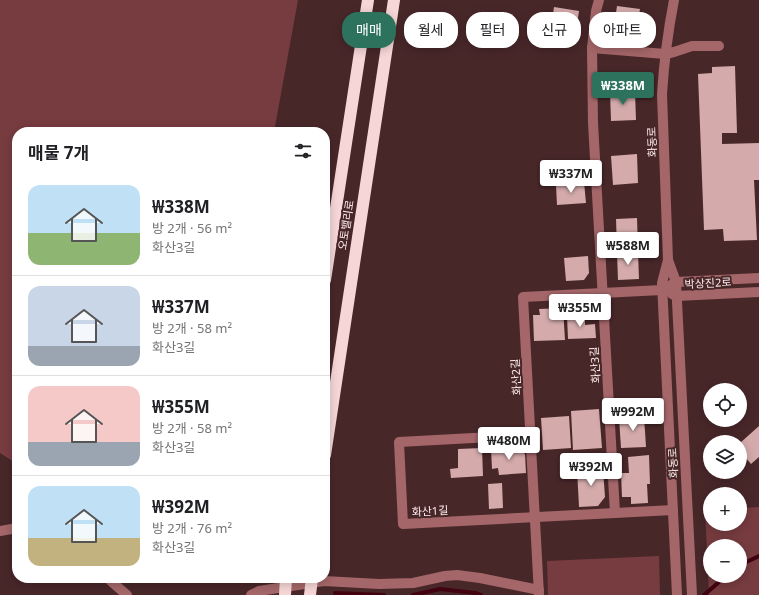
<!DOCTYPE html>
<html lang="ko">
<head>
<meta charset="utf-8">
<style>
	body { margin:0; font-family:"Noto Sans","Noto Sans KR",sans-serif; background:#f2f2f2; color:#202124; height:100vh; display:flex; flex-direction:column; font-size:15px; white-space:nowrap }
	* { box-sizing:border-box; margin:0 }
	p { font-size:13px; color:#757577 }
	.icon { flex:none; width:22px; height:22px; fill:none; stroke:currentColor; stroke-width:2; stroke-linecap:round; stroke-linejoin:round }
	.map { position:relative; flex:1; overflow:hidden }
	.drawer { position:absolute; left:12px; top:127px; width:318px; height:456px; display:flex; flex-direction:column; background:#fff; border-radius:16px; box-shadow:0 2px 10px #0003 }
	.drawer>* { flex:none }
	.top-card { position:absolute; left:342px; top:12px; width:357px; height:36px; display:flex; gap:8px }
	.controls { position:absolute; left:703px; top:383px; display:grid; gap:8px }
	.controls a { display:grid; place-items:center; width:44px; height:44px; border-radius:50%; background:#fff; box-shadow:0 2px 10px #0003; font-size:20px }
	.price { position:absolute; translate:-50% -34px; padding:0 9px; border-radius:4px; background:#fff; color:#222; font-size:13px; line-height:26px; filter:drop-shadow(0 1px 2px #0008) }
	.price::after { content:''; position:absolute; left:50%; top:24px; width:12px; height:9px; margin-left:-6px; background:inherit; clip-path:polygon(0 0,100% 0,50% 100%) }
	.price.on { background:#2d725d; color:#fff }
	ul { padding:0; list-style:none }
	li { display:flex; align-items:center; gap:12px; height:100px; padding:0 16px }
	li+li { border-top:1px solid #e0e0e0 }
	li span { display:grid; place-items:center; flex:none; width:112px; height:80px; border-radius:12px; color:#555 }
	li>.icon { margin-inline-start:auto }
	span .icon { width:48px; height:48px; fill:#fffc; stroke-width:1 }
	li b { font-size:17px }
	h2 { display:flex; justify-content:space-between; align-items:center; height:48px; padding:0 16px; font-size:17px }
	.pill { padding:0 14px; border-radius:16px; background:#fff; box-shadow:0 2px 10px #0003; font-size:14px; line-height:36px }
	.pill.on { background:#2d725d; color:#fff }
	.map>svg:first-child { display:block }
</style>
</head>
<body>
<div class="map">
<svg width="759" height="595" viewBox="0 0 759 595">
	<rect width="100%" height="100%" fill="#482729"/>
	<!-- green -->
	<g fill="#773c40" fill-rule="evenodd">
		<polygon points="0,0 298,0 274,132 17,132 17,464 0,453"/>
		<path d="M759,507V595H709L705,509H710V524H740V508ZM710,546H740V576H710Z"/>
		<polygon points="659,556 660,595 548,595 547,561"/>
	</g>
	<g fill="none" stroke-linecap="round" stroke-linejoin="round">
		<!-- stream -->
		<g stroke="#430210" stroke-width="4">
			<polyline points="740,565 759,556"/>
			<polyline points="335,593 384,595"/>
			<polyline points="413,595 440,589 475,593 481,595"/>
			<polyline points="704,595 726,576"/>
		</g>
	</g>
	<!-- building -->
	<g fill="#d4aaab">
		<polygon points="617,6 640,9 635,40 609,36 606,32 607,25 614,26"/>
		<polygon points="554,7 579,11 575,38 550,35"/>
		<polygon points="735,66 737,133 722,133 722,144 759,143 759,180 754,180 757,240 724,241 723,229 704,230 698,74 712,73 712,67"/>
		<polygon points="610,92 635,92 636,120 611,121"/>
		<polygon points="637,154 638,183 613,185 611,156"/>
		<polygon points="584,182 586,203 557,205 556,185"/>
		<polygon points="637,218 638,248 617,249 616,219"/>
		<polygon points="638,252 639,279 618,280 617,253"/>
		<polygon points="588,256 589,273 584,280 566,281 564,258"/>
		<polygon points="563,308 565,340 534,341 533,315 540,315 539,309"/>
		<polygon points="585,315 585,325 595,324 596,338 568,339 567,316"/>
		<polygon points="599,409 602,448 573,450 571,411"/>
		<polygon points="569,416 571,448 543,450 541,418"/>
		<polygon points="644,416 646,447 621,448 619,418"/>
		<polygon points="759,426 759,457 751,464 740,451 740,443"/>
		<polygon points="516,447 525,454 526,473 499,475 498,468 492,469 491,449"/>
		<polygon points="482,448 483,476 451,478 450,469 458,468 458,449"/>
		<polygon points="649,455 650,484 647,484 648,503 631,504 631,497 622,497 621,473 629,473 628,457"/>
		<polygon points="590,468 590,470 603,469 605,497 598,506 579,507 577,469"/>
		<polygon points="502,483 503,508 489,509 488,484"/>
	</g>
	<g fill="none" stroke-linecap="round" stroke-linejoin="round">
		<!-- minor -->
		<g stroke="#a46669" stroke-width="10">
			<polyline points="599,0 596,11 592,48 593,123 615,513"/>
			<path d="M674,0C668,31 664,62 662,94L668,260L662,283L677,595"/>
			<polyline points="592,48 665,54 674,52 692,46 719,46"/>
			<polyline points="668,260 676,282 692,595"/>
			<polyline points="672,294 677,296 759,292"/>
			<polyline points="531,435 399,442 403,524 673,510"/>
			<polyline points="0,531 17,528"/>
			<polyline points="108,578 113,583 127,595"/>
			<polyline points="251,595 259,591 324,581 379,584 413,583 445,576 457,575 480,578 539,590"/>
			<polyline points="539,595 523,297 662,290 676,282 759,278"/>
		</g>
		<!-- highway -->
		<g stroke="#f6d6d6" stroke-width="12">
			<polyline points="325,280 368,0"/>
			<polyline points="325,455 394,0"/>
			<polyline points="285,595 286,578"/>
			<polyline points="310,595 312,578"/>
		</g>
	</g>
	<g text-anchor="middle" stroke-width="4" stroke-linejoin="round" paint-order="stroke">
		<!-- street labels -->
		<g font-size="11" fill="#feecec" stroke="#482729">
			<text transform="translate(652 142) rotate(-92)" y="4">화동로</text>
			<text transform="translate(346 225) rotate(-81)" y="4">오토밸리로</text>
			<text transform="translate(708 283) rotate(-3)" y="4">박상진2로</text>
			<text transform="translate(595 365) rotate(-93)" y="4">화산3길</text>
			<text transform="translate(516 377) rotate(-93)" y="4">화산2길</text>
			<text transform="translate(673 463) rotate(-93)" y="4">화동로</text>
			<text transform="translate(430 511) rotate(-3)" y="4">화산1길</text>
		</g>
	</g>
</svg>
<div class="controls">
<a><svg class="icon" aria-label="locate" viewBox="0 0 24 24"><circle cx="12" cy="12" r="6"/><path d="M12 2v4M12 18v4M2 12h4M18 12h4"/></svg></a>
<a><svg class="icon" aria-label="layers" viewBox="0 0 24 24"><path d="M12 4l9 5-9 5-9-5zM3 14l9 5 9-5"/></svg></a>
<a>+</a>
<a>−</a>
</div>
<b class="price on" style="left:623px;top:106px">₩338M</b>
<b class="price" style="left:571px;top:194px">₩337M</b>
<b class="price" style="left:628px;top:266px">₩588M</b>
<b class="price" style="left:580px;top:328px">₩355M</b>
<b class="price" style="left:633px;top:432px">₩992M</b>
<b class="price" style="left:509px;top:461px">₩480M</b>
<b class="price" style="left:591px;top:487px">₩392M</b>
<div class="top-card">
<a class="pill on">매매</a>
<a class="pill">월세</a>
<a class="pill">필터</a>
<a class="pill">신규</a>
<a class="pill">아파트</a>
</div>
<section class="drawer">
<h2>매물 7개<svg class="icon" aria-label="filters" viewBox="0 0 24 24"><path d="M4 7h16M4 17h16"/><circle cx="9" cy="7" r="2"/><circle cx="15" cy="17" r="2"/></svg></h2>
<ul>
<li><span style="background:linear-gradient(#bfe0f5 60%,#8fb573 0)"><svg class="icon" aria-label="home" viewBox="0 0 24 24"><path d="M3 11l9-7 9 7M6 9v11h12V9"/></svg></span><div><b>₩338M</b><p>방 2개 · 56 m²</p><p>화산3길</p></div></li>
<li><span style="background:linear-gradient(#c9d6e8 75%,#9aa5b1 0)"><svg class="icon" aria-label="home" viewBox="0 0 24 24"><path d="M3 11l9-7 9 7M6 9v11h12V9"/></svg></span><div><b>₩337M</b><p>방 2개 · 58 m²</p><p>화산3길</p></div></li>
<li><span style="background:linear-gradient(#f6c9c9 70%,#9aa5b1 0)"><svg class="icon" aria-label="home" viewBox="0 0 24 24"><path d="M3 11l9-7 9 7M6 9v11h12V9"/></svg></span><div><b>₩355M</b><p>방 2개 · 58 m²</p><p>화산3길</p></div></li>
<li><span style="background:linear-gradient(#bfe0f5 65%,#c2b280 0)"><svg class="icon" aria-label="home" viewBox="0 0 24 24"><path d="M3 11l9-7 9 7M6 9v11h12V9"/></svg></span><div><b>₩392M</b><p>방 2개 · 76 m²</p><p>화산3길</p></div></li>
</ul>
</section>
</div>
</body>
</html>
